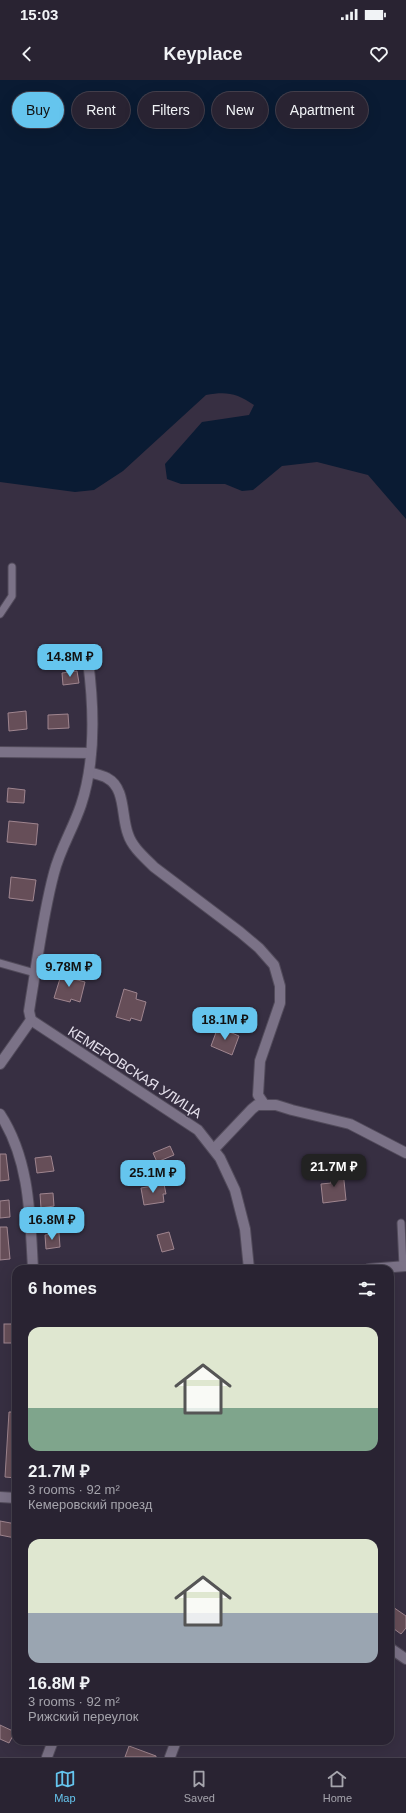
<!DOCTYPE html>
<html lang="en">
<head>
<meta charset="utf-8">
<style>
	body { margin:0; font-family:Arial,sans-serif; background:#312b3a; color:#f1f3f6; height:100vh; display:flex; flex-direction:column; font-size:15px; white-space:nowrap }
	* { box-sizing:border-box; margin:0 }
	p { font-size:13px; color:#a5a4ac }
	.icon { flex:none; width:22px; height:22px; fill:none; stroke:currentColor; stroke-width:2; stroke-linecap:round; stroke-linejoin:round }
	.map { position:relative; flex:1; overflow:hidden }
	.side { position:absolute; left:12px; top:1185px; width:382px; height:480px; display:flex; flex-direction:column; background:#292332; border-radius:12px; box-shadow:0 4px 16px #0002,0 0 0 1px #45404d }
	.side>* { flex:none }
	.hud { position:absolute; left:12px; top:12px; width:382px; height:36px; display:flex; gap:8px }
	.price { position:absolute; translate:-50% -34px; padding:0 9px; border-radius:8px; background:#65c5ee; color:#111; font-size:13px; line-height:26px; filter:drop-shadow(0 1px 2px #0008) }
	.price::after { content:''; position:absolute; left:50%; top:24px; width:12px; height:9px; margin-left:-6px; background:inherit; clip-path:polygon(0 0,100% 0,50% 100%) }
	.price.selected { background:#222; color:#fff }
	ul { padding:0; list-style:none }
	li { display:grid; align-content:center; gap:8px; height:212px; padding:0 16px }
	li span { display:grid; place-items:center; height:124px; border-radius:12px; color:#555 }
	li>.icon { margin-inline-start:auto }
	span .icon { width:72px; height:72px; fill:#fffc; stroke-width:1 }
	li b { font-size:17px }
	h2 { display:flex; justify-content:space-between; align-items:center; height:48px; padding:0 16px; font-size:17px }
	.pill { padding:0 14px; border-radius:18px; background:#292332; box-shadow:0 4px 16px #0002,0 0 0 1px #45404d; font-size:14px; line-height:36px }
	.pill.selected { background:#65c5ee; color:#111 }
	.status { display:flex; justify-content:space-between; align-items:center; height:28px; padding:0 20px; background:#292332; direction:ltr }
	.status svg { height:11px; fill:currentColor }
	header { display:flex; justify-content:space-between; align-items:center; height:52px; padding:0 16px; background:#292332; font-size:18px; font-weight:800 }
	.dock { display:flex; justify-content:space-around; align-items:center; height:56px; border-top:1px solid #45404d; background:#292332; font-size:11px; color:#a5a4ac }
	.dock a { display:grid; justify-items:center; gap:2px }
	.dock .selected { color:#65c5ee }
	.map>svg:first-child { display:block }
</style>
</head>
<body>
<div class="status"><b>15:03</b><svg viewBox="0 0 49 12"><path d="M0 12V9h3v3zM5 12V6h3v6zM10 12V3h3v9zM15 12V0h3v12zM26 1h20v11H26zM47 4h2v5h-2z"/></svg></div>
<header><svg class="icon" aria-label="back" viewBox="0 0 24 24"><path d="M15 5l-7 7 7 7"/></svg>Keyplace<svg class="icon" aria-label="heart" viewBox="0 0 24 24"><path d="M12 20l-8-8c-3-5 5-10 8-4 3-6 11-1 8 4z"/></svg></header>
<div class="map">
<svg width="406" height="1677" viewBox="0 0 406 1677">
	<rect width="100%" height="100%" fill="#372f42"/>
	<!-- water -->
	<path fill="#0a1b33" d="M0,0H406V439L368,395L317,382L282,386L253,410L242,411L225,404H181L167,399L165,384L202,342L249,335L254,325C237,313 226,311 206,315L123,391L94,410L75,412L0,402Z"/>
	<!-- building -->
	<g fill="#664e58" stroke="#9f858f">
		<polygon points="77,591 79,603 63,605 62,593"/>
		<polygon points="26,631 27,649 9,651 8,633"/>
		<polygon points="68,634 69,648 48,649 48,635"/>
		<polygon points="8,708 25,710 24,723 7,722"/>
		<polygon points="9,741 38,744 36,765 7,762"/>
		<polygon points="11,797 36,800 33,821 9,818"/>
		<polygon points="62,892 75,896 74,899 85,902 80,922 71,919 70,922 54,918"/>
		<polygon points="124,909 137,913 136,919 146,922 141,941 131,938 130,941 116,937"/>
		<polygon points="218,947 239,956 232,975 211,966"/>
		<polygon points="170,1066 174,1075 157,1082 153,1073"/>
		<polygon points="0,1074 6,1074 9,1100 0,1101"/>
		<polygon points="51,1076 54,1091 37,1093 35,1078"/>
		<polygon points="343,1091 346,1120 323,1123 321,1104 331,1103 330,1092"/>
		<polygon points="164,1104 166,1114 163,1114 164,1122 144,1125 141,1108"/>
		<polygon points="53,1113 54,1126 41,1128 40,1114"/>
		<polygon points="9,1120 10,1137 0,1138 0,1121"/>
		<polygon points="0,1147 7,1147 10,1179 0,1180"/>
		<polygon points="169,1152 174,1169 162,1172 157,1155"/>
		<polygon points="59,1153 60,1167 46,1169 45,1155"/>
		<rect x="4" y="1244" width="12" height="19"/>
		<polygon points="9,1332 16,1332 16,1398 5,1397"/>
		<polygon points="0,1441 16,1444 15,1458 0,1455"/>
		<polygon points="390,1525 406,1536 406,1548 401,1554 390,1546"/>
		<polygon points="0,1645 15,1652 9,1663 0,1659"/>
		<polygon points="129,1666 156,1676 156,1677 125,1677"/>
	</g>
	<g fill="none" stroke-linecap="round" stroke-linejoin="round">
		<defs>
			<g id="service">
				<polyline points="0,534 12,516 12,487"/>
				<polyline points="0,883 35,893"/>
				<polyline points="401,1143 403,1186"/>
			</g>
			<g id="minor">
				<polyline points="0,672 91,673"/>
				<path d="M89,692C95,694 102,695 107,698C126,708 121,736 128,754C132,767 144,777 154,787L240,852L259,868L274,885L280,906V923L260,981L258,1015L264,1024"/>
				<polyline points="31,940 198,1050 220,1078 235,1110 245,1149 249,1189"/>
				<path d="M0,984L31,940L29,931L31,918C38,876 43,834 54,793C60,769 73,749 81,725C96,680 94,627 88,581"/>
				<path d="M0,1034C30,1080 30,1136 33,1189"/>
				<polyline points="214,1069 252,1029 257,1025 276,1025 292,1030 350,1044 406,1073"/>
				<polyline points="369,1189 406,1186"/>
				<polyline points="0,1417 16,1418"/>
				<polyline points="390,1568 406,1579"/>
				<polyline points="47,1677 53,1661"/>
				<polyline points="170,1677 176,1661"/>
			</g>
		</defs>
		<!-- service casing -->
		<use href="#service" stroke="#524b5b" stroke-width="9"/>
		<!-- minor casing -->
		<use href="#minor" stroke="#524b5b" stroke-width="12"/>
		<!-- service -->
		<use href="#service" stroke="#7b7287" stroke-width="7"/>
		<!-- minor -->
		<use href="#minor" stroke="#7b7287" stroke-width="10"/>
	</g>
	<g text-anchor="middle" stroke-width="3" stroke-linejoin="round" paint-order="stroke">
		<!-- street labels -->
		<g font-size="14" fill="#e5e0ec" stroke="#372f42">
			<text transform="translate(135 992) rotate(33)" y="5">КЕМЕРОВСКАЯ УЛИЦА</text>
		</g>
	</g>
</svg>
<b class="price" style="left:70px;top:598px">14.8M ₽</b>
<b class="price" style="left:69px;top:908px">9.78M ₽</b>
<b class="price" style="left:225px;top:961px">18.1M ₽</b>
<b class="price selected" style="left:334px;top:1108px">21.7M ₽</b>
<b class="price" style="left:153px;top:1114px">25.1M ₽</b>
<b class="price" style="left:52px;top:1161px">16.8M ₽</b>
<div class="hud">
<a class="pill selected">Buy</a>
<a class="pill">Rent</a>
<a class="pill">Filters</a>
<a class="pill">New</a>
<a class="pill">Apartment</a>
</div>
<section class="side">
<h2>6 homes<svg class="icon" aria-label="filters" viewBox="0 0 24 24"><path d="M4 7h16M4 17h16"/><circle cx="9" cy="7" r="2"/><circle cx="15" cy="17" r="2"/></svg></h2>
<ul>
<li><span style="background:linear-gradient(#dfe7d0 65%,#7fa58c 0)"><svg class="icon" aria-label="home" viewBox="0 0 24 24"><path d="M3 11l9-7 9 7M6 9v11h12V9"/></svg></span><div><b>21.7M ₽</b><p>3 rooms · 92 m²</p><p>Кемеровский проезд</p></div></li>
<li><span style="background:linear-gradient(#dfe7d0 60%,#9aa5b1 0)"><svg class="icon" aria-label="home" viewBox="0 0 24 24"><path d="M3 11l9-7 9 7M6 9v11h12V9"/></svg></span><div><b>16.8M ₽</b><p>3 rooms · 92 m²</p><p>Рижский переулок</p></div></li>
</ul>
</section>
</div>
<nav class="dock">
<a class="selected"><svg class="icon" aria-label="map" viewBox="0 0 24 24"><path d="M3 6l6-2 6 2 6-2v14l-6 2-6-2-6 2zM9 4v14M15 6v14"/></svg>Map</a>
<a><svg class="icon" aria-label="saved" viewBox="0 0 24 24"><path d="M7 4h10v16l-5-4-5 4z"/></svg>Saved</a>
<a><svg class="icon" aria-label="home" viewBox="0 0 24 24"><path d="M3 11l9-7 9 7M6 9v11h12V9"/></svg>Home</a>
</nav>
</body>
</html>
